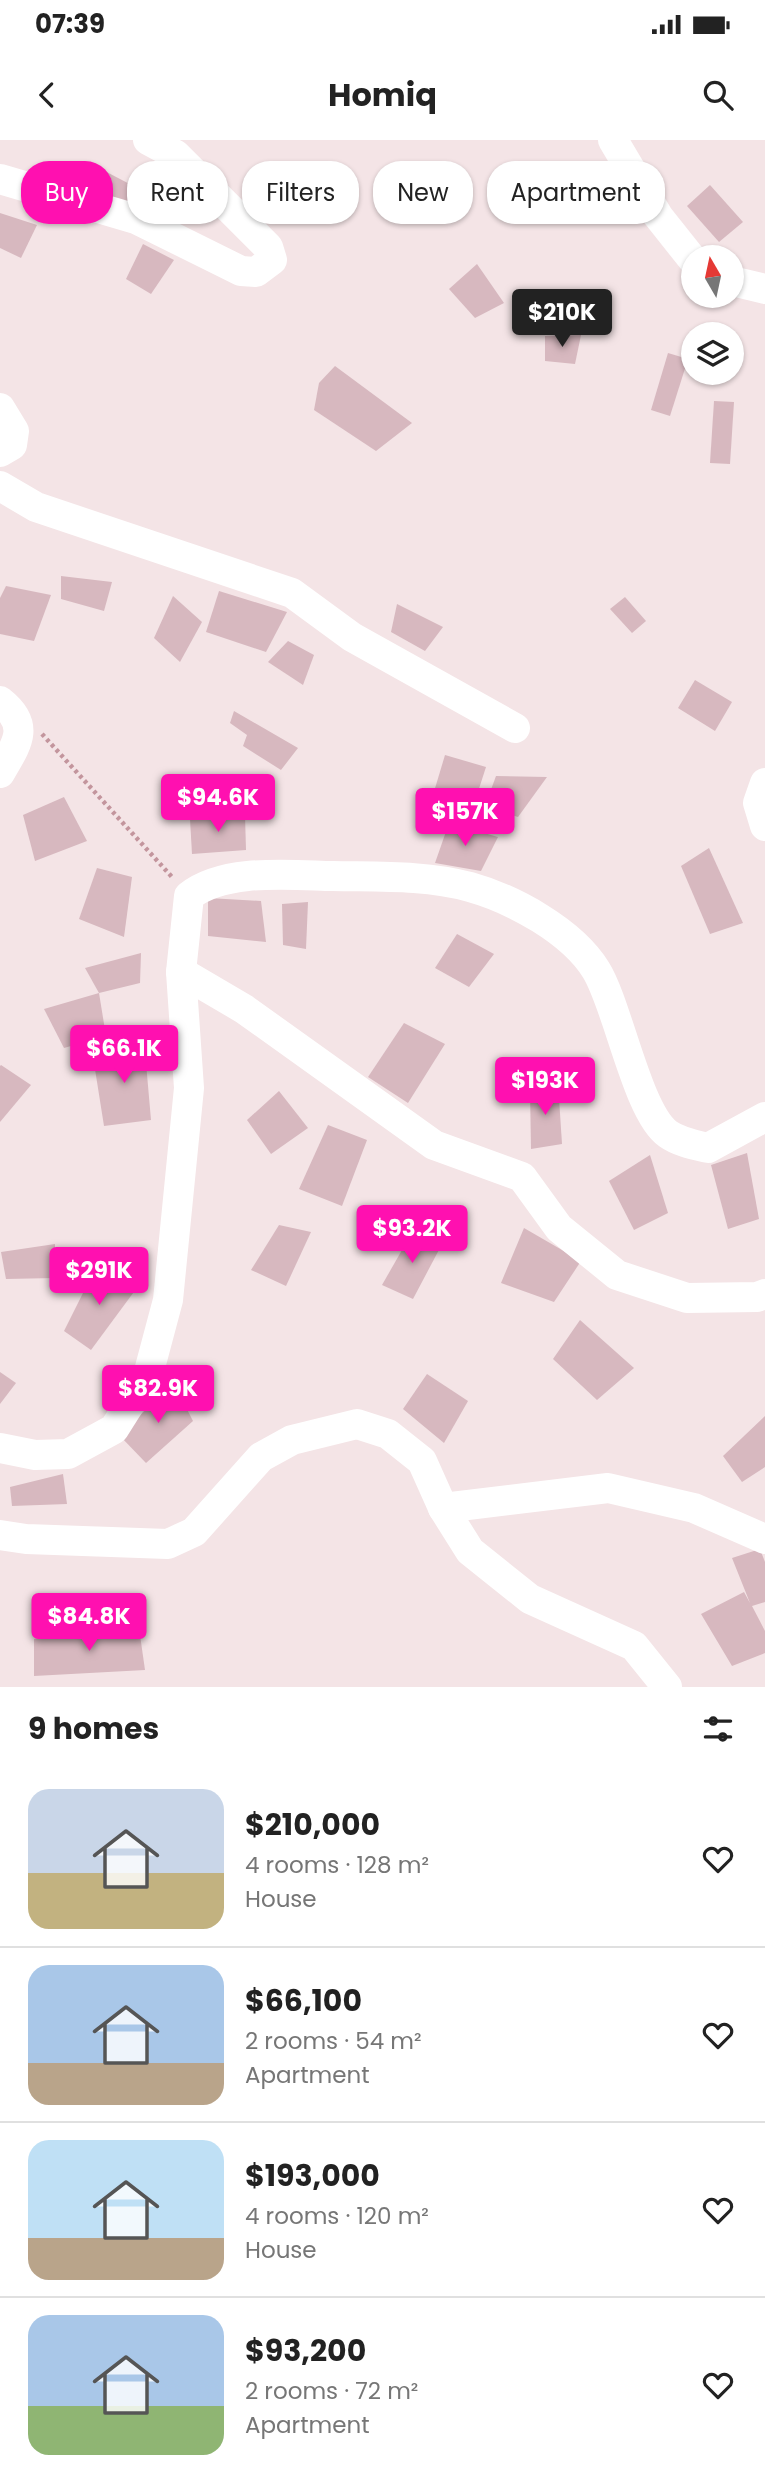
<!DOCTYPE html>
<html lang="en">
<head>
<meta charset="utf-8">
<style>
	body { margin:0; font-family:Poppins,sans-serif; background:#f2f2f2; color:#222; height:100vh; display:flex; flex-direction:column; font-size:26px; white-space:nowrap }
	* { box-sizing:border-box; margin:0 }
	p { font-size:23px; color:#767676 }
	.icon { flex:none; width:38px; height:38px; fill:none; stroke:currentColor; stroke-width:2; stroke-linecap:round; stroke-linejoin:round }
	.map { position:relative; height:1547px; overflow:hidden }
	.sheet { display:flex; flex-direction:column; background:#fff; flex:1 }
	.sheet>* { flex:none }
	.guide { position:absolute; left:21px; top:21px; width:724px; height:63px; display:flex; gap:14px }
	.needle { width:46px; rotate:351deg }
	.tools { position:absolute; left:681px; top:105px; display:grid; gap:14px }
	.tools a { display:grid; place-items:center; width:63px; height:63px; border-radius:50%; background:#fff; box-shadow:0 2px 5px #0004; font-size:35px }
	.price { position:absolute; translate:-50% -60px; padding:0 16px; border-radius:7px; background:#ff10b0; color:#fff; font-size:23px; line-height:46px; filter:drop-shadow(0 2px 4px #0008) }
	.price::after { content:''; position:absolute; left:50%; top:42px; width:21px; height:16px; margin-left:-10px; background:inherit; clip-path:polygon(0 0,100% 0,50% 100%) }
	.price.active { background:#222; color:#fff }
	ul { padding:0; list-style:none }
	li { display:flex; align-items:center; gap:21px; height:175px; padding:0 28px }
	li+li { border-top:2px solid #e0e0e0 }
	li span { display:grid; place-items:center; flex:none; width:196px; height:140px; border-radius:21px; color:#555 }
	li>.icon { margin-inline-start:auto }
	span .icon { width:84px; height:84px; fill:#fffc; stroke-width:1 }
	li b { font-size:30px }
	h2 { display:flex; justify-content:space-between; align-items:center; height:84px; padding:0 28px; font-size:30px }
	.tag { padding:0 24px; border-radius:28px; background:#fff; box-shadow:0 2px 5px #0004; font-size:24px; line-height:63px }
	.tag.active { background:#ff10b0; color:#fff }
	.status { display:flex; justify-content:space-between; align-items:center; height:49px; padding:0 35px; background:#fff; direction:ltr }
	.status svg { height:19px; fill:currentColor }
	header { display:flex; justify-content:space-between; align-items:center; height:91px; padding:0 28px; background:#fff; font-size:32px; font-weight:700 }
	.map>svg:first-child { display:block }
</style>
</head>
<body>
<div class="status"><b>07:39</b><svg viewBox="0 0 49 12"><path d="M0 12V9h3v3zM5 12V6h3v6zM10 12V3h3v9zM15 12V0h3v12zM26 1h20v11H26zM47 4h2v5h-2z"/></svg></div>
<header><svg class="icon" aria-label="back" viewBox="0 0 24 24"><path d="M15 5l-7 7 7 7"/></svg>Homiq<svg class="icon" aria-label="search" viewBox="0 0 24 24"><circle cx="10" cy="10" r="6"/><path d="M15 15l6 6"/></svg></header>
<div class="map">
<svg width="765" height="1547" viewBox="0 0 765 1547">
	<rect width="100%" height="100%" fill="#f4e4e6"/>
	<!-- building -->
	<g fill="#d7b8bf">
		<polygon points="99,28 141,50 129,64 85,45"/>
		<polygon points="710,45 743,82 719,102 687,66"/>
		<polygon points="0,73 37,85 21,118 0,108"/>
		<polygon points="143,104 174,120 151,154 126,139"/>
		<polygon points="477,124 504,163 475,178 449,149"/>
		<polygon points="581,195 575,224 545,221 545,196"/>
		<polygon points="668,213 688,219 670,276 651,270"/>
		<polygon points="335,226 412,283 376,311 314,270 319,243"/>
		<polygon points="714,261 734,262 730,324 710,323"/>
		<polygon points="61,436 112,442 104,471 61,459"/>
		<polygon points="6,446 51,455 34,501 0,494 0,458"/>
		<polygon points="219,451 287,472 266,512 206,492"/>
		<polygon points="173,456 202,482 180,522 154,498"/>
		<polygon points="625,457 646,481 632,493 610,469"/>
		<polygon points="397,464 443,487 425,511 391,492"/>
		<polygon points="288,501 314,515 303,545 268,522"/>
		<polygon points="695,540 732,562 715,591 678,568"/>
		<polygon points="234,571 298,608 281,630 243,606 247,595 230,583"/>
		<polygon points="445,615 486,627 475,661 433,655"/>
		<polygon points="496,636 547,637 518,677 485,666"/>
		<polygon points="64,657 87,701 35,721 23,675"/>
		<polygon points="245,675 246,710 192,714 190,679"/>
		<polygon points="449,683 498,697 481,731 435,723"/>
		<polygon points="709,708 743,783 710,794 681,726"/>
		<polygon points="97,728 132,737 124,797 79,779"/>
		<polygon points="208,758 261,761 266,802 208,796"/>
		<polygon points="308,762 306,809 283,805 282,764"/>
		<polygon points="457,794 494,814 469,847 435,828"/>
		<polygon points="141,813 140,843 99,853 85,828"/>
		<polygon points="99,853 106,896 64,908 44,869"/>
		<polygon points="404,883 445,904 408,963 368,937"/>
		<polygon points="144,900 151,980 104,986 94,923 113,923 109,907"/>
		<polygon points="1,925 31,945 0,982 0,926"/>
		<polygon points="558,943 562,1004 531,1009 530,950"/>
		<polygon points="279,951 308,988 271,1014 247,980"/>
		<polygon points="328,985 367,1000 342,1066 299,1049"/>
		<polygon points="747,1013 759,1079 728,1089 711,1025"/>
		<polygon points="650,1015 668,1073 634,1090 609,1041"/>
		<polygon points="279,1085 311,1092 286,1146 251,1130"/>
		<polygon points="524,1088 581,1121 554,1162 501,1143"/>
		<polygon points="414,1089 441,1106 413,1159 382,1145"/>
		<polygon points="55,1104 55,1138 6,1139 1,1112"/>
		<polygon points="96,1127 139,1145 91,1210 64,1191"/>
		<polygon points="580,1180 634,1228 597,1260 553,1219"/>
		<polygon points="0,1232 16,1243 0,1264"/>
		<polygon points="427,1234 468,1261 444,1303 403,1269"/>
		<polygon points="173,1242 193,1281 146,1323 120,1296"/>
		<polygon points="765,1276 765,1327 742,1342 723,1316"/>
		<polygon points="63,1334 67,1364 12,1366 10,1347"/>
		<polygon points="760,1409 765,1422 765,1462 752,1466 765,1491 765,1513 732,1526 701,1474 744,1452 750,1463 732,1418"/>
		<polygon points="139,1488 145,1530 34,1536 34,1499"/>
	</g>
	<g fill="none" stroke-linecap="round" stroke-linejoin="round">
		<!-- path -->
		<polyline stroke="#c3959d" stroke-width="4.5" stroke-dasharray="3.5 3.5" stroke-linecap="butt" points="42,594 172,737"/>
		<!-- minor -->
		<g stroke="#fff" stroke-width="30">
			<polyline points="613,0 658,76 693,120"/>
			<polyline points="0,39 136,79 241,131 256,132 272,120 268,107 176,15 148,0"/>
			<polyline points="732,141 765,149"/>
			<polyline points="0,268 14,291 12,305 0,312"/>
			<polyline points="0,346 36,367 292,453 352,497 515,588"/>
			<path d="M0,561C32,586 16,605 0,633"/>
			<polyline points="765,643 758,663 765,686"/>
			<polyline points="181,832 244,869 434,1005 522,1037 559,1088 617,1135 687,1158 757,1157 765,1154"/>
			<path d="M0,1308L35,1315L68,1314L114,1289L148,1235L168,1160L189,948L181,832L189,756C224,728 290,735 333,736C378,737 426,735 470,747C513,759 572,791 596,830C618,865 637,972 668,994C679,1002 695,1005 708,1008L765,977"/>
			<polyline points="443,1368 608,1348 694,1368 765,1399"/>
			<polyline points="0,1395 26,1399 168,1404 194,1392 261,1317 292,1300 357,1284 388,1294 422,1321 443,1368 470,1411 530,1459 634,1506 667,1547"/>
		</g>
	</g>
</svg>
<div class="tools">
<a><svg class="needle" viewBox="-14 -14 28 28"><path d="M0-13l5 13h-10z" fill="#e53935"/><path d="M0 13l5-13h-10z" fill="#767676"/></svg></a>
<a><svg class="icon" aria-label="layers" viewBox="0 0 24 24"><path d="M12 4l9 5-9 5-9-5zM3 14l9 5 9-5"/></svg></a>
</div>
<b class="price active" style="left:562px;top:209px">$210K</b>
<b class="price" style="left:218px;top:694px">$94.6K</b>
<b class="price" style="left:465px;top:708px">$157K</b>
<b class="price" style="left:124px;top:945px">$66.1K</b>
<b class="price" style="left:545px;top:977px">$193K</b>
<b class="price" style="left:412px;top:1125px">$93.2K</b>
<b class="price" style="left:99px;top:1167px">$291K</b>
<b class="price" style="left:158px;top:1285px">$82.9K</b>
<b class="price" style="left:89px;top:1513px">$84.8K</b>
<div class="guide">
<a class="tag active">Buy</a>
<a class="tag">Rent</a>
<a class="tag">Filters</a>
<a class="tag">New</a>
<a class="tag">Apartment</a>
</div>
</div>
<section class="sheet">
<h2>9 homes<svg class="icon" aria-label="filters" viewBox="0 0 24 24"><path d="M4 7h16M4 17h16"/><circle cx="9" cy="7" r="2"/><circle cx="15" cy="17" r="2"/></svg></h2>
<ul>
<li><span style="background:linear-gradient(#c9d6e8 60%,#c2b280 0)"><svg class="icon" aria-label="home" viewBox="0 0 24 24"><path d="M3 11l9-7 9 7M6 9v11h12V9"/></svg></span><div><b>$210,000</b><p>4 rooms · 128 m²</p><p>House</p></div><svg class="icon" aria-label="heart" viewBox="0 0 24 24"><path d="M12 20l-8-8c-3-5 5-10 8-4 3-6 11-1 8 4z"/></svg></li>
<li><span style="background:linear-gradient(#a9c7e8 70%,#b9a48a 0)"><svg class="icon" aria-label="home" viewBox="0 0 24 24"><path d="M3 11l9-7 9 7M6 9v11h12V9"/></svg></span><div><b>$66,100</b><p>2 rooms · 54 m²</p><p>Apartment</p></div><svg class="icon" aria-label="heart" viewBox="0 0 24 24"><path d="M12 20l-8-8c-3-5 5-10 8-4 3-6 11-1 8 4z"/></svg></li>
<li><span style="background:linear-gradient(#bfe0f5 70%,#b9a48a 0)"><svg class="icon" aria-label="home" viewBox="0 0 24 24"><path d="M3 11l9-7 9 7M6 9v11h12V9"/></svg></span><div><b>$193,000</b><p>4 rooms · 120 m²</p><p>House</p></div><svg class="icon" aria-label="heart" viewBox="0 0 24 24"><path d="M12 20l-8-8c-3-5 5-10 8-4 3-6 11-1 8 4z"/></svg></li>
<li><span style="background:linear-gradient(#a9c7e8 65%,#8fb573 0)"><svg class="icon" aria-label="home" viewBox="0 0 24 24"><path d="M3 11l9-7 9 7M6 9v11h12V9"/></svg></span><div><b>$93,200</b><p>2 rooms · 72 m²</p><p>Apartment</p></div><svg class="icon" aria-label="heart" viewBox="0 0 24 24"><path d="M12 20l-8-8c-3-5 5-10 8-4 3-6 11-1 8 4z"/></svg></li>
</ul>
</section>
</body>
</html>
